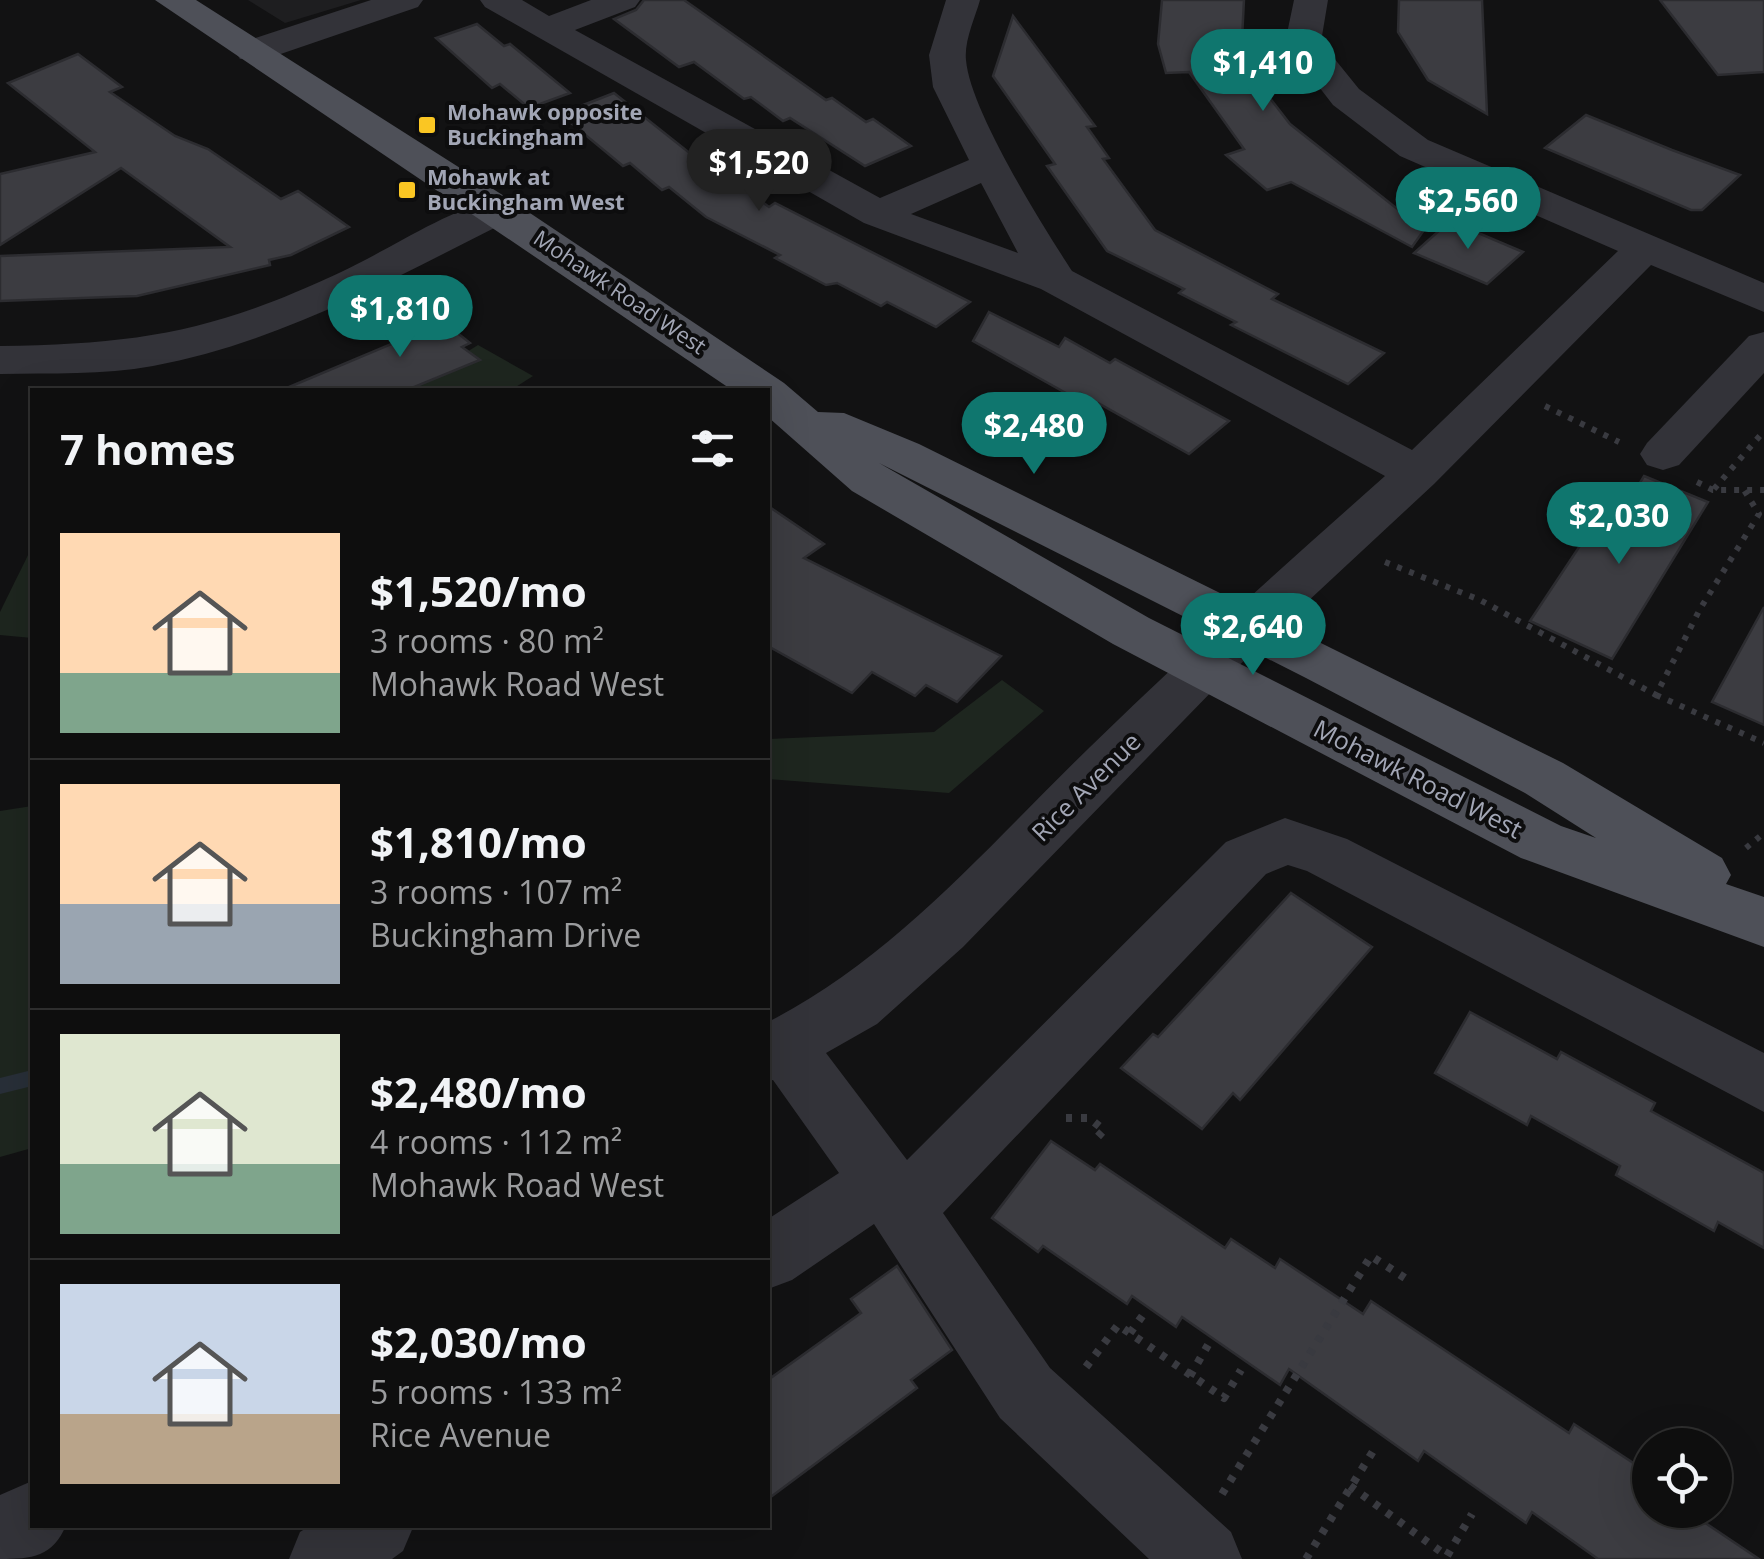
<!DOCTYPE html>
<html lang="en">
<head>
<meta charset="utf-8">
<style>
	body { margin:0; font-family:"Open Sans",sans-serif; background:#171717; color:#f1f3f6; height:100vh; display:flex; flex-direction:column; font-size:38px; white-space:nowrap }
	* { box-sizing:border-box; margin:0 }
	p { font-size:32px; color:#9b9c9e }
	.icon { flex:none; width:55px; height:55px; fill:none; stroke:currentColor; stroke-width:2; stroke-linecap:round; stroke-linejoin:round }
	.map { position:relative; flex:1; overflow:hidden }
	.side { position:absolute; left:30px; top:388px; width:740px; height:1140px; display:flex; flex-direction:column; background:#0e0e0e; border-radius:0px; box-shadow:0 10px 40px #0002,0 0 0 2px #2e2e2e }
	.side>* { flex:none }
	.buttons { position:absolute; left:1632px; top:1428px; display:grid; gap:20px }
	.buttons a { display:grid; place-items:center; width:100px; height:100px; border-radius:50%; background:#0e0e0e; box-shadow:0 10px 40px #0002,0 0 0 2px #2e2e2e; font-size:50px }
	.price { position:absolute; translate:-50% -85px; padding:0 22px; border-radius:35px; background:#0f766e; color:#fff; font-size:32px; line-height:65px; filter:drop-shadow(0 2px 5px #0008) }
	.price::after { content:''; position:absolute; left:50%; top:60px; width:30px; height:22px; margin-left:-15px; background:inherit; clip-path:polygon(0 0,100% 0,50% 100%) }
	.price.active { background:#222; color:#fff }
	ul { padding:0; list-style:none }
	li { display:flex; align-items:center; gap:30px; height:250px; padding:0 30px }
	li+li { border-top:2px solid #2e2e2e }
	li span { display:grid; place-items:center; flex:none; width:280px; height:200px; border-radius:0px; color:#555 }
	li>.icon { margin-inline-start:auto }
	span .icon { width:120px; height:120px; fill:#fffc; stroke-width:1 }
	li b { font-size:42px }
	h2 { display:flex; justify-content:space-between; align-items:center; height:120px; padding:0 30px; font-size:42px }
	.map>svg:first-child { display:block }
</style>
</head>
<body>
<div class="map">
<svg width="1764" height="1559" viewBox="0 0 1764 1559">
	<rect width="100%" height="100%" fill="#121213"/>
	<!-- built -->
	<polygon fill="#1e1e20" points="248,0 361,0 285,23"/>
	<!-- green -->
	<g fill="#1e261f">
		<polygon points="478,345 533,376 511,390 406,390"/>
		<polygon points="32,547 32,638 0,635 0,612"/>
		<polygon points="1002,680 1044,711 949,793 768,779 768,739 934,732"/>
		<polygon points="32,806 32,1148 0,1157 0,811"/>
	</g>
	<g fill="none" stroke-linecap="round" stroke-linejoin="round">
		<!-- stream -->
		<polygon fill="#282f38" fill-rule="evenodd" points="32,1070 32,1086 0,1094 0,1078"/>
	</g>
	<!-- building -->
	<g fill="#3c3c41" stroke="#2c2c30" stroke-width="2.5">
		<polygon points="644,0 684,0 826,100 832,98 866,122 873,119 911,146 865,166 790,118 783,121 751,97 744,99 694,62 679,67 614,19 636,10"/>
		<polygon points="1162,0 1244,0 1242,39 1259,84 1290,124 1424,230 1412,247 1291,182 1267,190 1226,155 1244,149 1189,72 1166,73 1158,44"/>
		<polygon points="1399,0 1482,0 1487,114 1428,80 1398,32"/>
		<polygon points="1660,0 1764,0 1764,72 1718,75"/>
		<polygon points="1013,16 1095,126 1087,127 1109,158 1103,159 1155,230 1278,294 1272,299 1384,353 1348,384 1231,325 1236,322 1179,293 1184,289 1107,251 1047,166 1055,164 993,76"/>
		<polygon points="477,24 504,46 510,44 570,93 529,108 500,84 492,88 436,38"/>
		<polygon points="78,54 122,87 110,92 175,136 208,149 281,199 298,191 349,227 291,255 269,260 270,265 137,296 0,301 0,256 230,247 121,168 0,245 0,174 95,152 8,83"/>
		<polygon points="614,93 696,158 691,161 743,187 769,207 775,203 970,302 936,327 887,302 881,306 837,283 826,285 775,258 780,255 706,217 669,187 662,190 630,163 623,166 560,114"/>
		<polygon points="1586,115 1672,150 1740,175 1702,210 1691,210 1545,148"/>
		<polygon points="1450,221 1523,252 1487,284 1414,253"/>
		<polygon points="430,311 470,343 462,347 480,360 407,390 282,390 401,340 390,332"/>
		<polygon points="989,312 1059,347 1065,338 1110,363 1115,359 1229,421 1189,454 1080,393 1073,397 973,341"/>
		<polygon points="1644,476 1708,502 1612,659 1530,621 1603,511 1610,514 1623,495 1631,498"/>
		<polygon points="768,506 824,544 804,558 1001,656 957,702 926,685 915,696 872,672 852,693 768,646"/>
		<polygon points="1764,607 1764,725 1712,702"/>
		<polygon points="1291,893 1372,947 1240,1100 1233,1093 1202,1129 1121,1068 1153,1034 1158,1037"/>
		<polygon points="1470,1012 1557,1059 1561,1052 1655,1103 1651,1111 1764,1173 1764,1248 1718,1222 1714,1231 1616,1175 1620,1166 1531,1116 1527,1125 1435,1073"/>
		<polygon points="1051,1141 1095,1170 1100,1164 1225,1248 1231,1239 1275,1268 1280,1259 1363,1314 1371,1301 1569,1433 1574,1424 1650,1474 1650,1510 1686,1510 1759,1559 1598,1559 1532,1512 1526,1523 1424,1451 1418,1461 1289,1369 1280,1385 1182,1317 1176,1327 1132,1296 1127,1304 1043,1246 1038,1252 992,1218"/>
		<polygon points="897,1266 952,1350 911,1380 917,1388 768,1499 768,1380 861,1313 851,1299"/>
	</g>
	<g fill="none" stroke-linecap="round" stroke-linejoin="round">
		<!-- path-far1 -->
		<g stroke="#393a40" stroke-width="6" stroke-dasharray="5 8" stroke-linecap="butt">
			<polyline points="1545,406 1619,442"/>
			<polyline points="1697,482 1713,490 1764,490"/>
			<polyline points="1714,489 1764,431"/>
			<polyline points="1385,562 1480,600 1656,695 1700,609 1759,514 1744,490"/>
			<polyline points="1656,695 1764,743"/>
			<polyline points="1746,848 1764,833"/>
		</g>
		<!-- path -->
		<g stroke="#393a40" stroke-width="8" stroke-dasharray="6 9" stroke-linecap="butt">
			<polyline points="1066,1118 1089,1118 1104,1130 1093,1142"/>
			<polyline points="1130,1333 1143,1315"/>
			<polyline points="1086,1367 1118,1325 1224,1398 1241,1370"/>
			<polyline points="1190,1376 1208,1345"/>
			<polyline points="1350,1486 1447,1556 1472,1514"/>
			<polyline points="1222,1494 1371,1256 1408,1280"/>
			<polyline points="1306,1559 1375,1448"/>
		</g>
		<!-- minor -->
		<g fill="#333339" fill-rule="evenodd">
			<polygon points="371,0 423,0 418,7 266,59 240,59 235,51 240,43"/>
			<path d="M480,0H522L549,16L591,0H640L635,7L575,30L880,198L969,160L933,87L929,55L946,0H980C975,18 964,41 966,60C970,110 1042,225 1072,271L1412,450L1618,251L1400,156L1333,105L1285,43L1294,0H1328L1321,42L1359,89L1428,140L1764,283V312L1651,265L1434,484L1220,683L963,947L877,1024L826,1053L907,1160L1226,842L1285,818L1347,839L1764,1053V1112L1307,871L1288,865L1266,874L943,1213L1050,1368L1231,1532L1242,1559H1149L1000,1418L874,1224L792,1280L768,1289V1219L839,1173L773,1080L768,1081V1022C893,959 989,845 1089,748C1185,654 1285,565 1385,476L1041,289L864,223L485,7ZM981,183L1018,253L911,214Z"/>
			<path d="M498,198L512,201L518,210L512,219C396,277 282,342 153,366C103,375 51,373 0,374V346C138,344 213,332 339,273C391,249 443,212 498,198Z"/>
			<polygon points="1764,332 1764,373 1679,465 1663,470 1647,465 1640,454 1647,443 1749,336"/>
			<path d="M32,1481V1525H66C53,1557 32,1559 0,1559V1495Z"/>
			<polygon points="311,1525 414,1525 403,1551 392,1559 289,1559 300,1532"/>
		</g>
		<!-- major -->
		<path fill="#4e5058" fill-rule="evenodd" d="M155,0H196L512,201L784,383L818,412L844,413L919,444L1563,763L1722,858L1731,875L1726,884L1764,897V947L1521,858L1113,644L852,491L768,417V390H732ZM879,463L1306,678L1525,793L1596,838L1561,826L1149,618Z"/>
	</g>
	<!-- markers -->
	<g fill="#fac623" stroke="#0d0d0e" stroke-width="4">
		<rect x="417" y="115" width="20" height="20" rx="5"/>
		<rect x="397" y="180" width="20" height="20" rx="5"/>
	</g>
	<g text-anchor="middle" stroke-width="8" stroke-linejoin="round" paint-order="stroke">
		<!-- far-poi labels -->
		<g font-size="22" font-weight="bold" fill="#a2a6b5" stroke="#0d0d0e" text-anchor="start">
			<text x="447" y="120">Mohawk opposite<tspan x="447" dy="25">Buckingham</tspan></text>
			<text x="427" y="185">Mohawk at<tspan x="427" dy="25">Buckingham West</tspan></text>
		</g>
		<!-- far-street labels -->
		<g font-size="22" fill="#a2a6b5" stroke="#0d0d0e">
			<text transform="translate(620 292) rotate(34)" y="8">Mohawk Road West</text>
		</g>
		<!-- street labels -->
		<g font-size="25" fill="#a2a6b5" stroke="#0d0d0e">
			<text transform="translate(1418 779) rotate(27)" y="9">Mohawk Road West</text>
			<text transform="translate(1086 787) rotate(-45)" y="9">Rice Avenue</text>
		</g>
	</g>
</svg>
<div class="buttons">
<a><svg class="icon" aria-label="locate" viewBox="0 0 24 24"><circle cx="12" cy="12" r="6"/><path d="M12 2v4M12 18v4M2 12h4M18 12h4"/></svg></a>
</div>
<b class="price" style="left:1263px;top:114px">$1,410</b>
<b class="price active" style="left:759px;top:214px">$1,520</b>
<b class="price" style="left:1468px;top:252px">$2,560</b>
<b class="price" style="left:400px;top:360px">$1,810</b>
<b class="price" style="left:1034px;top:477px">$2,480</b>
<b class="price" style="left:1619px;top:567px">$2,030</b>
<b class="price" style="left:1253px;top:678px">$2,640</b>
<section class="side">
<h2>7 homes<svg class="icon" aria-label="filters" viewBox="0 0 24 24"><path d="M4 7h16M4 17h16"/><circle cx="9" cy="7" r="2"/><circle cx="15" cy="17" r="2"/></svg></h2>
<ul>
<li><span style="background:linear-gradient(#ffd9b3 70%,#7fa58c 0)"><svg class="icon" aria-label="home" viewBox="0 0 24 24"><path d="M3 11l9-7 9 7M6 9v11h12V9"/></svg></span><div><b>$1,520/mo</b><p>3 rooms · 80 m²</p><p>Mohawk Road West</p></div></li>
<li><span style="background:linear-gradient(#ffd9b3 60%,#9aa5b1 0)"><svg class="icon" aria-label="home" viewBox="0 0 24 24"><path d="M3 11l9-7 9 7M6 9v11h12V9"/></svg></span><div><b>$1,810/mo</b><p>3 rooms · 107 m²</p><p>Buckingham Drive</p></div></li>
<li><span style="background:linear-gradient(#dfe7d0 65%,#7fa58c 0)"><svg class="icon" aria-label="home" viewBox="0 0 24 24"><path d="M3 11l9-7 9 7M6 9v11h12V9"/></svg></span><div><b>$2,480/mo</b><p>4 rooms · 112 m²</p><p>Mohawk Road West</p></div></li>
<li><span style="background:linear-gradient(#c9d6e8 65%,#b9a48a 0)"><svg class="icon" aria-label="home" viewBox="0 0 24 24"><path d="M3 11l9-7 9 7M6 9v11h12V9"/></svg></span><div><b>$2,030/mo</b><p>5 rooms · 133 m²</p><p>Rice Avenue</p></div></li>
</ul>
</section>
</div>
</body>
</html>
